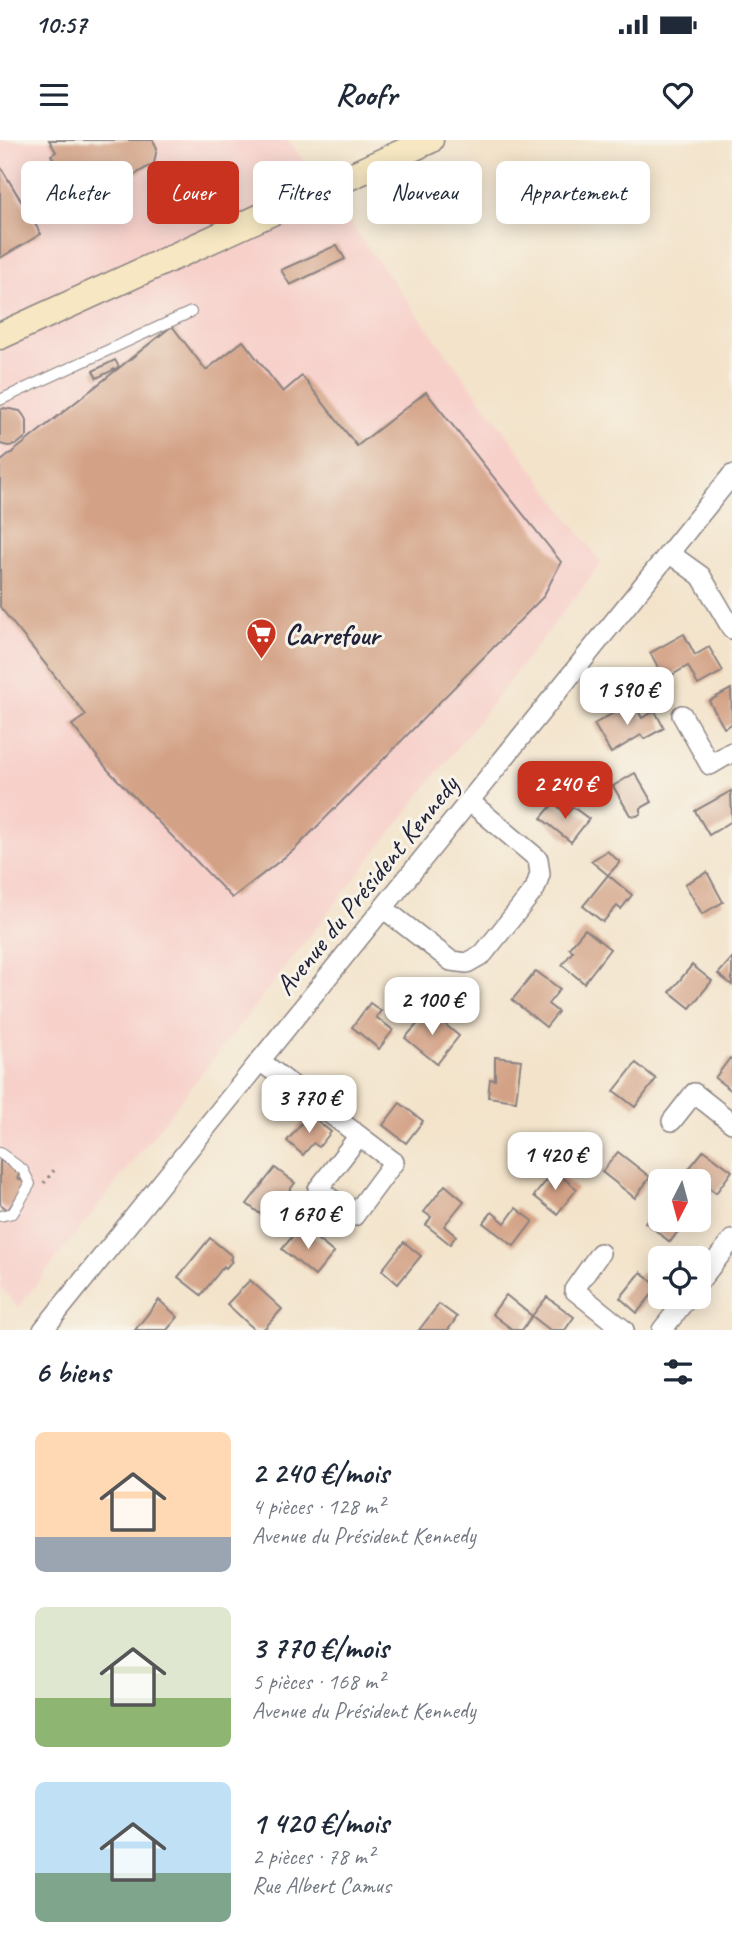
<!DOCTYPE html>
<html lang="fr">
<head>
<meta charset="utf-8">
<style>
	body { margin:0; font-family:Caveat,sans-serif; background:#f6f6f7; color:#1f2937; height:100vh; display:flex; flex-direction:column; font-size:26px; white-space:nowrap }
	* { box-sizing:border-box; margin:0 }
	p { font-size:23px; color:#747a83 }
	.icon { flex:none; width:38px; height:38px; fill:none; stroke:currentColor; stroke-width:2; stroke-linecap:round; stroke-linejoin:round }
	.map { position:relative; height:1190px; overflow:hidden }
	.sheet { display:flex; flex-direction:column; background:#fff; flex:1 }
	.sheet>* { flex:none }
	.banner { position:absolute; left:21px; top:21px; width:691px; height:63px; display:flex; gap:14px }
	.needle { width:46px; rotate:186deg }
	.fabs { position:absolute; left:648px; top:1029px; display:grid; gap:14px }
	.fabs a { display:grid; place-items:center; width:63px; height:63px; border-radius:10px; background:#fff; box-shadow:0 4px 18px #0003; font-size:35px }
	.price { position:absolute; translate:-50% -60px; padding:0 16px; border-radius:14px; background:#fff; color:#222; font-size:23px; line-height:46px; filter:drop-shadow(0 2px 4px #0008) }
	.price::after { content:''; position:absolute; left:50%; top:42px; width:21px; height:16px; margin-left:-10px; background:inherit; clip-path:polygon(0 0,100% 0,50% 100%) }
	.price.active { background:#c8321e; color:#fff }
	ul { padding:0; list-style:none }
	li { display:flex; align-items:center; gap:21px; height:175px; padding:0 35px }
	li span { display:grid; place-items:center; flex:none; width:196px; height:140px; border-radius:10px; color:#555 }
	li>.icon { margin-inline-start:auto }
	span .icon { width:84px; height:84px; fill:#fffc; stroke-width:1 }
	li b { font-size:30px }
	h2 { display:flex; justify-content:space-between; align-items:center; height:84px; padding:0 35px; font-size:30px }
	.chip { padding:0 24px; border-radius:10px; background:#fff; box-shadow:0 4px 18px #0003; font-size:24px; line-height:63px }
	.chip.active { background:#c8321e; color:#fff }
	.status { display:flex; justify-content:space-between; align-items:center; height:49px; padding:0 35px; background:#fff; direction:ltr }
	.status svg { height:19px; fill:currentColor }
	header { display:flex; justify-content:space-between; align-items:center; height:91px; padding:0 35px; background:#fff; font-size:32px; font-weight:700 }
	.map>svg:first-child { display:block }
</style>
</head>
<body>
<div class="status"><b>10:57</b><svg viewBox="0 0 49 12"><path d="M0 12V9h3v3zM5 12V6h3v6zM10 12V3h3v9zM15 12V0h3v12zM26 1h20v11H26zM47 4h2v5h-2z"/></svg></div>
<header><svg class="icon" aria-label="menu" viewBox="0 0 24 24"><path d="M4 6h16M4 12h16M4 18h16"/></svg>Roofr<svg class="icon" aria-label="heart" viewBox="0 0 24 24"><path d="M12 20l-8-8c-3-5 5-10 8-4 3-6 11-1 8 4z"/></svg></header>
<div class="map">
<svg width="732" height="1190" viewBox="0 0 732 1190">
	<rect width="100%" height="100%" fill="#f7f3e8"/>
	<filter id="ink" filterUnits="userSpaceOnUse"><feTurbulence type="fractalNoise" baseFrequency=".0143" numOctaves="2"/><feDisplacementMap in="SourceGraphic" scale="14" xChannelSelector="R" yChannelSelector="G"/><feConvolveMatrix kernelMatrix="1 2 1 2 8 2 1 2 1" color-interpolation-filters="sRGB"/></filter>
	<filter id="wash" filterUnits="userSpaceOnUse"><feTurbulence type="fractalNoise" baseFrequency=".00686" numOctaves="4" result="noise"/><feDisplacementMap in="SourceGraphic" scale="28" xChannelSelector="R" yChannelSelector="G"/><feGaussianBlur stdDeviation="1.57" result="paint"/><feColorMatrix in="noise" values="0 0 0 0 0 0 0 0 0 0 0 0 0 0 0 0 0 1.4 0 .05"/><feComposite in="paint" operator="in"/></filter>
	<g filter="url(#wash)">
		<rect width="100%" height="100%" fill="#f3e3ca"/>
		<!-- built -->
		<polygon fill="#f7d0ca" points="0,0 288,0 602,423 18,1168 0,1146"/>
		<g id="blocks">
			<!-- building -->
			<g fill="#d3a185">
				<polygon points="49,0 153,0 157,8 154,23 86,64 82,57 77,60 51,15 56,12"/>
				<polygon points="0,26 41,94 0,118"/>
				<polygon points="337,105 345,119 290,145 281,130"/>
				<polygon points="172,186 206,230 243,201 283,252 302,236 357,306 426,252 561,422 543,457 295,709 232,758 108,630 72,585 86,575 0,467 0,322"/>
				<polygon points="115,220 119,227 97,238 93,231"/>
				<polygon points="4,268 20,271 27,280 27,296 16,305 8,306 0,304 0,270"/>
				<polygon points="684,494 695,515 709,507 723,531 698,545 688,526 665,539 650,513"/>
				<polygon points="731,549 732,584 724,588 709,561"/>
				<polygon points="633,562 642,578 655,571 664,588 644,599 641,595 611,613 594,584"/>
				<polygon points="635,633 652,662 641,668 641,673 637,676 630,675 613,646"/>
				<polygon points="731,651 732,681 709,695 695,671"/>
				<polygon points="554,663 567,674 573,667 589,679 571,702 541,678"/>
				<polygon points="607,711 620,722 608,735 591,721"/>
				<polygon points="707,732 723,762 702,774 685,744"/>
				<polygon points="608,735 632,755 621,769 617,766 603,782 583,766"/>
				<polygon points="585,789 610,809 584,843 562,825 573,811 569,808"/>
				<polygon points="732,818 732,845 718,834"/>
				<polygon points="692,825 712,841 690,868 670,852"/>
				<polygon points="536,831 560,849 548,864 558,872 546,887 512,860"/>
				<polygon points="370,863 381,871 376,877 393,890 379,909 352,887"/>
				<polygon points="429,871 459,896 437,924 405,898"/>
				<polygon points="495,917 521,920 516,961 488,957 490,939 495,940"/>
				<polygon points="730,918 732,920 732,951 715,938"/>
				<polygon points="636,923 656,939 635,967 614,951"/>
				<polygon points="400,963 423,981 406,1003 383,985"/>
				<polygon points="309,974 331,992 319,1007 313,1003 303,1015 287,1001"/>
				<polygon points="704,1010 732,1031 716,1053 687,1031"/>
				<polygon points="618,1012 650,1037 635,1058 602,1032"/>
				<polygon points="0,1020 20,1034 17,1038 26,1043 8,1070 0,1064"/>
				<polygon points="275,1028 295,1043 267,1079 247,1064"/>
				<polygon points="554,1031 577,1049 557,1074 534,1056"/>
				<polygon points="445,1045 464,1061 444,1086 456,1096 450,1104 426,1085 431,1077 424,1072"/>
				<polygon points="660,1063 660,1080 682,1080 685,1082 670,1102 645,1082"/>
				<polygon points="516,1068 533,1081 514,1106 483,1083 492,1072 505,1083"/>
				<polygon points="301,1086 334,1113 315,1136 282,1109"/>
				<polygon points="210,1098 232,1116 230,1119 232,1121 226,1128 224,1126 201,1155 178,1137"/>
				<polygon points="404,1102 421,1116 398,1144 382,1130"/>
				<polygon points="641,1132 658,1147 637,1173 620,1158"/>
				<polygon points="250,1140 282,1169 263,1190 255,1190 227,1164"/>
				<polygon points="506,1155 532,1176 522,1190 513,1190 492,1174"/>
				<polygon points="547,1157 574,1177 565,1190 550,1190 532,1176"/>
				<polygon points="159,1160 178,1177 167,1190 135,1190"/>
				<polygon points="439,1164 457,1177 448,1190 419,1190"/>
			</g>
		</g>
	</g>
	<g filter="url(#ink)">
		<use href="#blocks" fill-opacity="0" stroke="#8a8282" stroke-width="2"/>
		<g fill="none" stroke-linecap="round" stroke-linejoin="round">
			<defs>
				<g id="lane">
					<polyline points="0,260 191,172"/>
					<polyline points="0,1013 23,1030 30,1044 13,1073 0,1076"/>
				</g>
				<g id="street">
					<polyline points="669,413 701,436 732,489"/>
					<polyline points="682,575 710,625 732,612"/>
					<polyline points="383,768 451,821 467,823 483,814 535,749 540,734 538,719 469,661"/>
					<polyline points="260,921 394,1022 354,1076 318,1049 359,996"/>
					<polyline points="672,981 694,953 732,983"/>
					<polyline points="600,1113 574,1150 624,1190"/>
					<polyline points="698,1143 732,1100"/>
					<polyline points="43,1190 732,335"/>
					<polyline points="662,1190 688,1157"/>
				</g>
				<polyline id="secondary" points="0,196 430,0"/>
			</defs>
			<!-- lane casing -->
			<use href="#lane" stroke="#8a8282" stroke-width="12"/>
			<!-- street casing -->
			<use href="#street" stroke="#8a8282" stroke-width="22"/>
			<!-- secondary casing -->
			<use href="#secondary" stroke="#8a8282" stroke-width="29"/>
			<!-- path -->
			<polyline stroke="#8a8282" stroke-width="3.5" stroke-dasharray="2 5" stroke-linecap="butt" points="44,1043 55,1029"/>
			<!-- lane -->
			<use href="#lane" stroke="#fff" stroke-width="10"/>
			<!-- street -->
			<use href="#street" stroke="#fff" stroke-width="19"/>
			<!-- secondary -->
			<use href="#secondary" stroke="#f7e8c3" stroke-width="26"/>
		</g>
	</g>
	<!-- icons -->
	<defs>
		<symbol id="supermarket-pin" viewBox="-11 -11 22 30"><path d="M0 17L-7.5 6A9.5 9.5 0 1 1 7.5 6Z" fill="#c8321e" stroke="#f7f3e8"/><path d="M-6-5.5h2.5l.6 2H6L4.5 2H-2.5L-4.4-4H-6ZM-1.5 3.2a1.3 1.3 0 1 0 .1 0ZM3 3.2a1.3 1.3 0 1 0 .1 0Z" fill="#fff"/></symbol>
	</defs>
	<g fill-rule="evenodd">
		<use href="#supermarket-pin" x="244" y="476" width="35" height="47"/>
	</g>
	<g text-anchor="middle" stroke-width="6" stroke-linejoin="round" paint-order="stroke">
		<!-- poi labels -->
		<g font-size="28" font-weight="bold" fill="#22223b" stroke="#f7f3e8" text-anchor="start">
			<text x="285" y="504">Carrefour</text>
		</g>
		<!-- street labels -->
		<g font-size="28" fill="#22223b" stroke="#f7f3e8">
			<text transform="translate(366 745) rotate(-51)" y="10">Avenue du Président Kennedy</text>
		</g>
	</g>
</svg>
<div class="fabs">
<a><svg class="needle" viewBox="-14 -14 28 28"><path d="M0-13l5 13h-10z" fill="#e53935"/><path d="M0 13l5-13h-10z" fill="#747a83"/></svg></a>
<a><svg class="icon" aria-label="locate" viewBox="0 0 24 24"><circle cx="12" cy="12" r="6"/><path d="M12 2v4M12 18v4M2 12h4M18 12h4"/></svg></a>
</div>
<b class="price" style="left:627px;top:587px">1 590 €</b>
<b class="price active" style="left:565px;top:681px">2 240 €</b>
<b class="price" style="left:432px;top:897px">2 100 €</b>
<b class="price" style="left:309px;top:995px">3 770 €</b>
<b class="price" style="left:555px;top:1052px">1 420 €</b>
<b class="price" style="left:308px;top:1111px">1 670 €</b>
<div class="banner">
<a class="chip">Acheter</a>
<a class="chip active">Louer</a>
<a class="chip">Filtres</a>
<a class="chip">Nouveau</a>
<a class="chip">Appartement</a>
</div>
</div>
<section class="sheet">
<h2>6 biens<svg class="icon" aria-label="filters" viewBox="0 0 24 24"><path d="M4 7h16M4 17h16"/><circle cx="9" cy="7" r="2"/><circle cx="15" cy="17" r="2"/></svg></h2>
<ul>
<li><span style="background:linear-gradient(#ffd9b3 75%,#9aa5b1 0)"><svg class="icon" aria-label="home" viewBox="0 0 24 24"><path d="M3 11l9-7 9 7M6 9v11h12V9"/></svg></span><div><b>2 240 €/mois</b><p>4 pièces · 128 m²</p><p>Avenue du Président Kennedy</p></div></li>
<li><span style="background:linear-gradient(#dfe7d0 65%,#8fb573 0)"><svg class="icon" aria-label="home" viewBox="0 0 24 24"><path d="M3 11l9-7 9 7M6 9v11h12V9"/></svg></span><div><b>3 770 €/mois</b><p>5 pièces · 168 m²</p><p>Avenue du Président Kennedy</p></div></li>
<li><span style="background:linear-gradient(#bfe0f5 65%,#7fa58c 0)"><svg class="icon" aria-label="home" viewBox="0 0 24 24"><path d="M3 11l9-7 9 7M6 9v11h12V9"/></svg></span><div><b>1 420 €/mois</b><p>2 pièces · 78 m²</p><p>Rue Albert Camus</p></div></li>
</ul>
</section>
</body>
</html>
